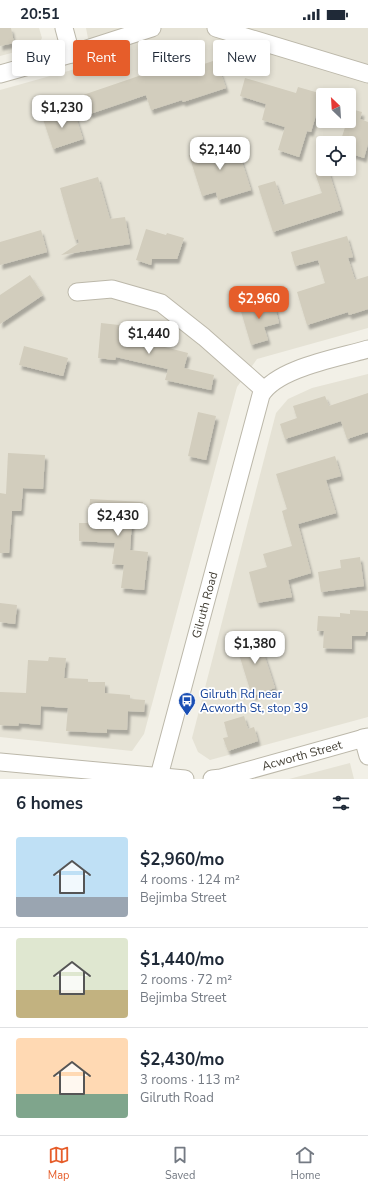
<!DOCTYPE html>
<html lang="en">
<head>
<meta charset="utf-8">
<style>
	body { margin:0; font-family:"Nunito Sans",sans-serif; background:#f6f6f7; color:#1f2937; height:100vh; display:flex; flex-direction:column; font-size:15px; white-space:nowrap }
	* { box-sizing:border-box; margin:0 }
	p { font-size:13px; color:#747a83 }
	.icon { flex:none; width:22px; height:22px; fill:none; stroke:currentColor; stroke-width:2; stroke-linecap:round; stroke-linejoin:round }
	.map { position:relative; height:751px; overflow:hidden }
	.panel { display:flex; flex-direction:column; background:#fff; flex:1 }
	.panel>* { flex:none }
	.hud { position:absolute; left:12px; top:12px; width:344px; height:36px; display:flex; gap:8px }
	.needle { width:26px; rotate:335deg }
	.buttons { position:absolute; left:316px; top:60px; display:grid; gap:8px }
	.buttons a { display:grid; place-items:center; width:40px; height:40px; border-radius:4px; background:#fff; box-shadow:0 2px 6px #0003; font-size:20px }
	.price { position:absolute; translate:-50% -34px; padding:0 9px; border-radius:8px; background:#fff; color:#222; font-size:13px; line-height:26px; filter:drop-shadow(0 1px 2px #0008) }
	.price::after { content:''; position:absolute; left:50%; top:24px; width:12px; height:9px; margin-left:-6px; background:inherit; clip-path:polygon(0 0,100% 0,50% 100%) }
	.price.active { background:#e65d2a; color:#fff }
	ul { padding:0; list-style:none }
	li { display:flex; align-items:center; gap:12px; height:100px; padding:0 16px }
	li+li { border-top:1px solid #e0e1e3 }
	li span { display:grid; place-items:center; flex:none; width:112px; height:80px; border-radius:4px; color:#555 }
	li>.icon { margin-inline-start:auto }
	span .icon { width:48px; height:48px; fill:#fffc; stroke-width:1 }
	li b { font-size:17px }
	h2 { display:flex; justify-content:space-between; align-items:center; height:48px; padding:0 16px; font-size:17px }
	.pill { padding:0 14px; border-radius:4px; background:#fff; box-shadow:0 2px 6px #0003; font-size:14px; line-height:36px }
	.pill.active { background:#e65d2a; color:#fff }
	.status { display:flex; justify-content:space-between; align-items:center; height:28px; padding:0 20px; background:#fff; direction:ltr }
	.status svg { height:11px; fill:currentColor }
	.tabs { display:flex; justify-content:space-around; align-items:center; height:56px; border-top:1px solid #e0e1e3; background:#fff; font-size:11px; color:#747a83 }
	.tabs a { display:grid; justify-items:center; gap:2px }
	.tabs .active { color:#e65d2a }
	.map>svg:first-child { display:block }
</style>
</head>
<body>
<div class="status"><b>20:51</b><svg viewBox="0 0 49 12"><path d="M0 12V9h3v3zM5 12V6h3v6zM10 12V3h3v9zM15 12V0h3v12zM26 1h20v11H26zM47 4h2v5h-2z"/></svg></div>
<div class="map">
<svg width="368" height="751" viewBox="0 0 368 751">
	<defs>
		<filter id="shadow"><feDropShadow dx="2.5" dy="4.5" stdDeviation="1" flood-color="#0004"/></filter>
	</defs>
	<rect width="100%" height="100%" fill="#f2f0e7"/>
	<!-- residential -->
	<g fill="#e5e2d5" fill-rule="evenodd">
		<polygon points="0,0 39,0 42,10 38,18 0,28"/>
		<path d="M86,0H368V300L257,331L237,359L144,706L132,723L0,709V62L93,36ZM323,67H349V93H323ZM323,115H349V141H323Z"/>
		<polygon points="368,346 368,689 210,732 198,724 192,710 276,385 288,371 312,360"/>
		<polygon points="350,735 354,751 289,751"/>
	</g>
	<!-- building -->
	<g fill="#d2cdbd" filter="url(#shadow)">
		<polygon points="0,0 11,0 14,15 0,18"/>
		<polygon points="216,32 226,60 183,74 182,72 151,82 146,67 90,86 83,67 165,39 168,48"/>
		<polygon points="245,50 296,65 298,59 319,65 316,76 319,77 311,104 307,103 299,129 278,122 285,99 262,92 266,76 240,68"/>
		<polygon points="351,81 362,84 360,91 368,94 368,116 364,130 349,125 349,115 340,115 347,93 349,93"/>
		<polygon points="55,83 57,88 74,83 83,111 53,121 42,88"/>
		<polygon points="235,112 251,162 218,172 216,164 202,168 189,127"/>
		<polygon points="328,141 341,182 273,204 258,158 275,153 283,177 322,165 315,145"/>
		<polygon points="98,149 110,191 125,189 130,216 61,227 79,215 78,211 75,212 60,160"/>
		<polygon points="146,201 166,207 167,205 184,210 177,231 152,231 151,237 136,232"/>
		<polygon points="41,202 47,224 0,237 0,214"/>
		<polygon points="347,208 353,229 348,230 355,252 368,248 368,281 349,287 348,284 307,297 297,264 325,255 318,232 295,238 291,224"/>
		<polygon points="30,247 43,267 0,296 0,267"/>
		<polygon points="273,271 279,295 264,299 268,312 251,317 240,280"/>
		<polygon points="101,295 119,297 119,299 159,308 157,317 188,325 184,340 214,347 211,362 165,352 168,341 116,329 115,332 98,330"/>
		<polygon points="24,318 68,330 63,348 19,337"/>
		<polygon points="368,365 368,404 347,411 341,393 285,411 280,396 297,390 293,378 325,368 329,378"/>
		<polygon points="198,384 216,388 206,432 188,428"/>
		<polygon points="8,425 45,427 43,461 23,460 21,483 12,483 9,525 0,525 0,465 6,466"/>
		<polygon points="335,428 341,448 326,452 336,485 298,496 311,545 288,552 292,569 257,575 249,544 267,539 263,526 292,518 282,483 287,481 276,446"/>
		<polygon points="90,471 143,474 142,494 132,493 130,522 148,524 144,562 121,560 124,537 112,536 115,515 79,513 79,495 88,495"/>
		<polygon points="360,529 364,558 321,564 318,544 341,540 340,532"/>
		<polygon points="0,575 17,577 15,596 0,594"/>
		<polygon points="350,582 368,583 368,604 366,604 365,608 352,608 352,621 323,620 324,603 317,603 318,588 340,589 340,585 350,586"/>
		<polygon points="257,605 275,660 252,668 235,613"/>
		<polygon points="49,629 66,630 64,650 88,651 88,654 105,654 105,665 130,667 130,671 145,672 144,684 128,683 127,702 107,701 107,705 66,703 68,680 41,678 40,697 19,695 18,698 0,697 0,664 26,665 28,632 48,633"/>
		<polygon points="244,688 248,701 254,699 258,713 228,723 223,710 228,709 224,694"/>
	</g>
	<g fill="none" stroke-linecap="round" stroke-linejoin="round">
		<defs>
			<g id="minor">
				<polyline points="64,0 71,26"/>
				<polyline points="216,0 368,46"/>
				<polyline points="0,46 71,26 152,0"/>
				<polyline points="77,264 112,261 161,275 204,309 264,362"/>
				<polyline points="363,710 368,728"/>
				<polyline points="0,734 185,751"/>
				<path id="s1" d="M159,748L261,367C277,340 338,330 368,321"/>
				<path id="s2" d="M212,751L221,750L368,709"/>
			</g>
		</defs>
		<!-- minor casing -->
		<use href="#minor" stroke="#bcb8aa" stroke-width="19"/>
		<!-- minor -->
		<use href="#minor" stroke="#fff" stroke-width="17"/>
	</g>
	<!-- icons -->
	<defs>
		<symbol id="bus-pin" viewBox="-11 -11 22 30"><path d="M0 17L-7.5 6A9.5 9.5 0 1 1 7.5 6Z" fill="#1a4fb4" stroke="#fff"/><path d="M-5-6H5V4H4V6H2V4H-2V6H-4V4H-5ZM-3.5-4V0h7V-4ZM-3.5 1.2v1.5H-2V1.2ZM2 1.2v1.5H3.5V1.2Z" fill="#fff"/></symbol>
	</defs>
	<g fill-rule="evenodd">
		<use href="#bus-pin" x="177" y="663" width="20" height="27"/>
	</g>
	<g text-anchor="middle" stroke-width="3.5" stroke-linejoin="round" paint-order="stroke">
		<!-- street labels -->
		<g font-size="12" fill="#444036" stroke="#fff">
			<text dy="4" stroke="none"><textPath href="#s1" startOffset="177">Gilruth Road</textPath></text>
			<text dy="4" stroke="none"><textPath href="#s2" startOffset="93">Acworth Street</textPath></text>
		</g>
		<!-- transit labels -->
		<g font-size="12" fill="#164399" stroke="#fff" text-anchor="start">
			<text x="200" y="670">Gilruth Rd near<tspan x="200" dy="14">Acworth St, stop 39</tspan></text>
		</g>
	</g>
</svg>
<div class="buttons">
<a><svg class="needle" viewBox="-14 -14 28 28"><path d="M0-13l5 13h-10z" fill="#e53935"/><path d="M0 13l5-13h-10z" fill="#747a83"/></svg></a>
<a><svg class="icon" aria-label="locate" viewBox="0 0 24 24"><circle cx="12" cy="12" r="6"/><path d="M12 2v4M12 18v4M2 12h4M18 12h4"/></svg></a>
</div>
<b class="price" style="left:62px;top:101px">$1,230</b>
<b class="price" style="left:220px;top:143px">$2,140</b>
<b class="price active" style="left:259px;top:292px">$2,960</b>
<b class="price" style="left:149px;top:327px">$1,440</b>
<b class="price" style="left:118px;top:509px">$2,430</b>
<b class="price" style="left:255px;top:637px">$1,380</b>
<div class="hud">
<a class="pill">Buy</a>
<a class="pill active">Rent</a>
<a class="pill">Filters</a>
<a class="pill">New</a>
</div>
</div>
<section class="panel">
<h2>6 homes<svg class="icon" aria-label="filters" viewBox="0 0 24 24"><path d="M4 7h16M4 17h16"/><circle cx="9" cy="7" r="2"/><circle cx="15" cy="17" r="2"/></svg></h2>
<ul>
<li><span style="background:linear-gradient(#bfe0f5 75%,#9aa5b1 0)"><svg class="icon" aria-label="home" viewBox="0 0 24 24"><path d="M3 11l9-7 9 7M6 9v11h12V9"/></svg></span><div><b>$2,960/mo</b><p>4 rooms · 124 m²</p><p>Bejimba Street</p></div></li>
<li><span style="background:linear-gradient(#dfe7d0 65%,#c2b280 0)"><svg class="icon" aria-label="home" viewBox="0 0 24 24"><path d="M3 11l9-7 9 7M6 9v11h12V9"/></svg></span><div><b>$1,440/mo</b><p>2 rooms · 72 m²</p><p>Bejimba Street</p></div></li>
<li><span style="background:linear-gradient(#ffd9b3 70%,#7fa58c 0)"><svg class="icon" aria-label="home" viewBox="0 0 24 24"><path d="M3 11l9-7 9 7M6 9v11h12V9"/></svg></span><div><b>$2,430/mo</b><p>3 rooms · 113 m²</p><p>Gilruth Road</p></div></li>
</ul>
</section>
<nav class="tabs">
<a class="active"><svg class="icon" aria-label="map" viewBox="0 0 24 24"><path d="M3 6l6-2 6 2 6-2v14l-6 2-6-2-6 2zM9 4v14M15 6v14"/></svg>Map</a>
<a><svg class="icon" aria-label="saved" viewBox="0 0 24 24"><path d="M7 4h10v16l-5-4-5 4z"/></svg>Saved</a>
<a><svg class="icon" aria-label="home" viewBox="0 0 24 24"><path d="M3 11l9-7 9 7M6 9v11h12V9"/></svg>Home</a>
</nav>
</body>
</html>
